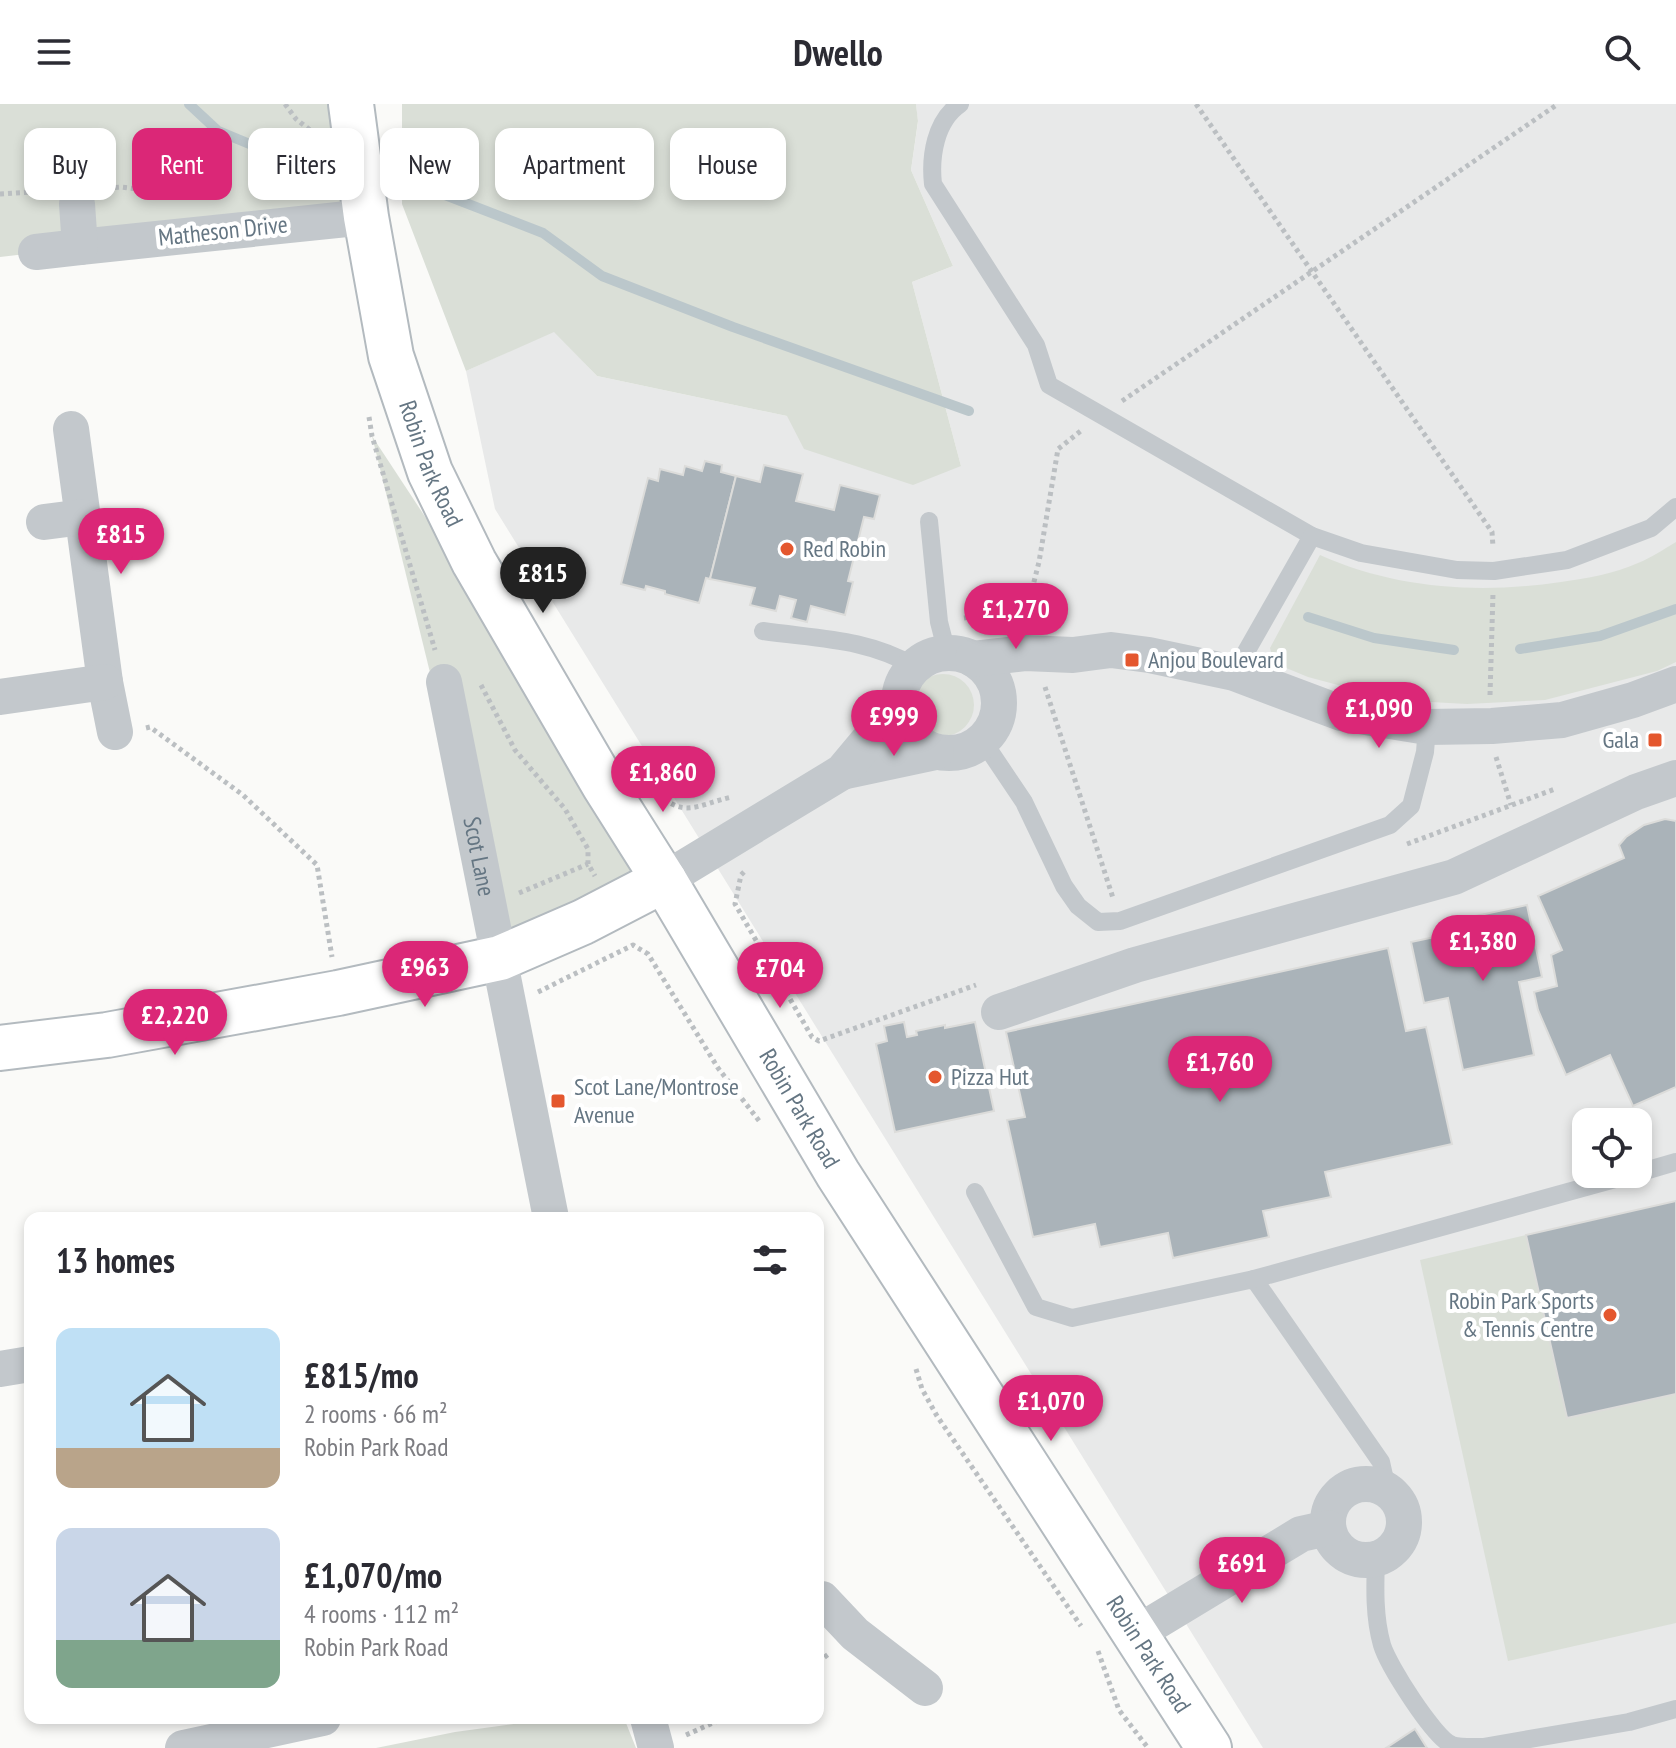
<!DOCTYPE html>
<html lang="en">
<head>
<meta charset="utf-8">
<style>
	body { margin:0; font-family:"PT Sans Narrow",sans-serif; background:#f2f2f3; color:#2b2b33; height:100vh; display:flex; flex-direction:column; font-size:30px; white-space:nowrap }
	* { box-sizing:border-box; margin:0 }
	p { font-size:26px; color:#7c7c81 }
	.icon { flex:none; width:44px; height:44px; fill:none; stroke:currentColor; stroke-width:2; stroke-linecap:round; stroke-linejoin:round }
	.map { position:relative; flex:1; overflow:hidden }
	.details { position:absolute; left:24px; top:1108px; width:800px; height:512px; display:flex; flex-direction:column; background:#fff; border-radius:16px; box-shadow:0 4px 12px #0003 }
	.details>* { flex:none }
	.banner { position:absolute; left:24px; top:24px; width:800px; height:72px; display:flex; gap:16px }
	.buttons { position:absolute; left:1572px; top:1004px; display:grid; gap:16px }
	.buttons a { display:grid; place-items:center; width:80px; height:80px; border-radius:16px; background:#fff; box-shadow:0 4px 12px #0003; font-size:40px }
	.price { position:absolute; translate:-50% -68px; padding:0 18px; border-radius:28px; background:#db2777; color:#fff; font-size:26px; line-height:52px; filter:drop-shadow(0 2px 4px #0008) }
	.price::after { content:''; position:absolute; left:50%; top:48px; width:24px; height:18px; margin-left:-12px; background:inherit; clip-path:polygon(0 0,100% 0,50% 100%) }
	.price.current { background:#222; color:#fff }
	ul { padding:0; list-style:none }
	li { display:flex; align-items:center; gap:24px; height:200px; padding:0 32px }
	li span { display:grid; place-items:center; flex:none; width:224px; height:160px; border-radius:16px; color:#555 }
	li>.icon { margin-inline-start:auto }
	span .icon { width:96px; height:96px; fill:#fffc; stroke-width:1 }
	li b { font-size:34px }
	h2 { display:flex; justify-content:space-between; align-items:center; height:96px; padding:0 32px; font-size:34px }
	.pill { padding:0 28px; border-radius:16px; background:#fff; box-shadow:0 4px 12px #0003; font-size:28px; line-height:72px }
	.pill.current { background:#db2777; color:#fff }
	header { display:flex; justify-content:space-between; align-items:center; height:104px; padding:0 32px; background:#fff; font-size:36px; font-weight:600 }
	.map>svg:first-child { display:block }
</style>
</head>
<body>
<header><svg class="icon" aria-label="menu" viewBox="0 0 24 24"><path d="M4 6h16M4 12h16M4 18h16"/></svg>Dwello<svg class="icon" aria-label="search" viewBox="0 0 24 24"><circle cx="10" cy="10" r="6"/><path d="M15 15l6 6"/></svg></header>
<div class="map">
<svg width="1676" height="1644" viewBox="0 0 1676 1644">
	<rect width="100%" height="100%" fill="#fafaf8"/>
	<!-- built -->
	<path fill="#e8e9e9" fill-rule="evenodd" d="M916,0H1676V1644H1263L495,405L466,267L554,227L597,272L787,312L961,362L912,178L953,162L911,66L918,18ZM1586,1018H1638V1070H1586Z"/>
	<!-- green -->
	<g fill="#dadfd7">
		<polygon points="0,0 345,0 363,91 337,114 0,153"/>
		<polygon points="402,0 916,0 918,17 911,66 953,162 912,178 961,362 913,381 804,345 787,312 597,272 554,228 466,267 402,100"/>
		<polygon points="372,332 664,776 500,854"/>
		<path d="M1676,438V558L1657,567L1545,596L1467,600L1394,596L1308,573L1274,559L1270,544L1320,451C1396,485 1479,490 1561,478C1587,474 1614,470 1638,459C1651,454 1664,445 1676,438Z"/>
		<circle cx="943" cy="601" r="31"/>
		<polygon points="1526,1131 1567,1314 1676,1290 1676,1519 1508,1557 1420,1156"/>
		<polygon points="558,1614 624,1614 636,1644 376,1644 455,1628"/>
	</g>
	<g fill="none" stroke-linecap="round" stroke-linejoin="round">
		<!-- stream -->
		<g stroke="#bbc7cb" stroke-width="10">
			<polyline points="189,0 218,27 262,45 303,48"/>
			<polyline points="414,79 543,129 602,172 733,223 969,307"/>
			<polyline points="1308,513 1374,534 1454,546"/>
			<polyline points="1520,545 1600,532 1676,505"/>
		</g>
	</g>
	<!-- building -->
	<g fill="#aab3b9" stroke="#dcdcda" stroke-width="2">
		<polygon points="705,357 722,361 721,368 736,372 710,475 706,474 699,499 665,490 665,487 646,482 645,486 621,480 648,374 658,377 660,365 683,371 685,362 702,367"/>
		<polygon points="764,361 803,370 796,397 834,406 840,381 880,391 874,415 864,413 848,477 853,478 845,511 811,502 807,518 791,514 796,496 780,492 776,507 750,501 755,484 710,475 736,372 760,378"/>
		<polygon points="1665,715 1676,717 1676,983 1633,1002 1610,951 1566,971 1538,906 1534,888 1557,882 1551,851 1562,846 1538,792 1624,754 1619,741 1626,733 1644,721"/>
		<polygon points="1527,801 1542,873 1519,878 1534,951 1463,966 1448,894 1424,899 1411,838 1449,830 1447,818"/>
		<polygon points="1388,844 1406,927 1426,923 1452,1040 1325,1068 1331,1093 1263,1107 1269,1133 1173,1154 1168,1129 1100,1143 1095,1120 1033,1133 1007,1016 1025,1013 1006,928"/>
		<polygon points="904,918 907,933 917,931 916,927 945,921 945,924 975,918 994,1007 895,1028 876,940 887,937 884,922"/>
		<polygon points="1676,1097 1676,1290 1567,1314 1526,1131"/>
		<polygon points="1415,1625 1427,1644 1386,1644"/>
	</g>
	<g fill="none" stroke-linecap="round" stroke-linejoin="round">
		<defs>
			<g id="secondary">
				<path id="s2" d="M351,0L366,113L391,252L430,368L474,458L604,681L664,776L838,1070L1209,1644"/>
				<polyline points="0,944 107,931 338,889 500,854 583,818 664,776"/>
			</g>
		</defs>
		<!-- secondary casing -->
		<use href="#secondary" stroke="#b3babf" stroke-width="48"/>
		<!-- path -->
		<g stroke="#bbbfc2" stroke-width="5" stroke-dasharray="4 4" stroke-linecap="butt">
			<polyline points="285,0 296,15 315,30"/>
			<polyline points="1196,0 1492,428 1493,443"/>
			<polyline points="107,84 121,83 200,93"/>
			<polyline points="258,87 323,79"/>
			<polyline points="0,90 49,87"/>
			<polyline points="1122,297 1558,0"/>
			<polyline points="369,313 372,332 435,546"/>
			<polyline points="964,514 1029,504"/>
			<polyline points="1024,517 1039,458 1058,345 1082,326"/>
			<polyline points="481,581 515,646 565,705 588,745 588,760 595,772"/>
			<polyline points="1045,583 1113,794"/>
			<polyline points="1490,591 1493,489"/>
			<polyline points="146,624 150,623 243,691 317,761 332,853"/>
			<polyline points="1496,653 1511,701"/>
			<path d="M654,683C681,718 698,700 732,693"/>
			<polyline points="1407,740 1555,685"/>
			<polyline points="744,768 741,771 735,800 812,933 819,937 976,881"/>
			<polyline points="519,789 588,760"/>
			<polyline points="538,888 633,841 648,850 718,964 760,1018"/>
			<polyline points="916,1265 922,1285 937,1312 1081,1522"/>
			<polyline points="1098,1547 1119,1606 1148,1644"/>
			<polyline points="818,1558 830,1549"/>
			<polyline points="686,1631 724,1614"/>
		</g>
		<!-- lane -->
		<g stroke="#c3c8cc" stroke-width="18">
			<path d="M960,0C935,17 930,53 933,80L1036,241L1049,281L1312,432L1361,449L1457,466L1494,467L1567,456L1651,424L1676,403"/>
			<polyline points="929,417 939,518 947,549"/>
			<path d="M763,527C818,535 865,534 914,562"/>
			<polyline points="1234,569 1312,432"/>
			<polyline points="983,637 1024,698 1064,782 1078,802 1098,818 1120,817 1390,721 1411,702 1425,648 1427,623"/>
			<polyline points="1638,1069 1676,1058"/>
			<polyline points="975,1088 1036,1203 1072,1214 1254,1175 1381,1358 1387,1385"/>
			<polyline points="1254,1175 1633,1070"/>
			<path d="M1376,1455C1375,1483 1374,1513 1382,1541C1388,1561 1434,1634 1452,1641C1462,1644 1473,1643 1483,1643L1629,1618L1676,1605"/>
		</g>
		<!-- street -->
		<g stroke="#c3c8cc" stroke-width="36">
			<polyline points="80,143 366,113"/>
			<polyline points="36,148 80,143 77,100"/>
			<polyline points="71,325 105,578 115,628"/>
			<polyline points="44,418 83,413"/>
			<circle cx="949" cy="599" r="50"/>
			<polyline points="973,555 1025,549 1073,551 1111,546 1149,551 1234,569 1341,609 1427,623 1492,622 1562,616 1633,596 1676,580"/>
			<path id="s1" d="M444,578L551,1114"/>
			<polyline points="0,593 105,578"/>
			<polyline points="842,668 936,648"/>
			<polyline points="664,776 842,668 898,601"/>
			<polyline points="999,908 1135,861 1454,773 1636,688 1676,674"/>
			<polyline points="0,1265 30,1260"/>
			<circle cx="1366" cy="1418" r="38"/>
			<polyline points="822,1495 855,1530 925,1584"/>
			<polyline points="1137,1529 1301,1430 1328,1424"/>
			<polyline points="648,1614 656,1644"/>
			<polyline points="183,1644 323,1614"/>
		</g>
		<!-- secondary -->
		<use href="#secondary" stroke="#fff" stroke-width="44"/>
	</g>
	<!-- markers -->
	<g fill="#e4572e" stroke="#fff" stroke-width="3">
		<circle cx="787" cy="445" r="8"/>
		<rect x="1124" y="548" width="16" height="16" rx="4"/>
		<rect x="1647" y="628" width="16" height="16" rx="4"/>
		<circle cx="935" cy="973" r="8"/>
		<rect x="550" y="989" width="16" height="16" rx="4"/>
		<circle cx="1610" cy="1211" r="8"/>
	</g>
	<g text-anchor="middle" stroke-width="8" stroke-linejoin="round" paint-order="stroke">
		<!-- street labels -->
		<g font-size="24" fill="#657683" stroke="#fff">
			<text transform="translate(223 127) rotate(-6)" y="8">Matheson Drive</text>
			<text dy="8" stroke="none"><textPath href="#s2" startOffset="370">Robin Park Road</textPath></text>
			<text dy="8" stroke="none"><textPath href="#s1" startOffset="178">Scot Lane</textPath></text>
			<text dy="8" stroke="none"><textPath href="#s2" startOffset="1114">Robin Park Road</textPath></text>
			<text dy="8" stroke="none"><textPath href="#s2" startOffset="1762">Robin Park Road</textPath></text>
		</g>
		<!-- poi labels -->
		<g font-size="24" fill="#657683" stroke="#fff" text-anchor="start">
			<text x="803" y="453">Red Robin</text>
			<text x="1148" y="564">Anjou Boulevard</text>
			<text x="1639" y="644" text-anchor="end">Gala</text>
			<text x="951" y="981">Pizza Hut</text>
			<text x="574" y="991">Scot Lane/Montrose<tspan x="574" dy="28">Avenue</tspan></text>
			<text x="1594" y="1205" text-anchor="end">Robin Park Sports<tspan x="1594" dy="28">&amp; Tennis Centre</tspan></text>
		</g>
	</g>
</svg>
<div class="buttons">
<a><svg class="icon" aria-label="locate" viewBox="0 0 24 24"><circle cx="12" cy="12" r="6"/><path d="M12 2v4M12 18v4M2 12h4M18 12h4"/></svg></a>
</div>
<b class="price" style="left:121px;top:472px">£815</b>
<b class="price current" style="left:543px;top:511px">£815</b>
<b class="price" style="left:1016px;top:547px">£1,270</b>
<b class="price" style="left:1379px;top:646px">£1,090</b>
<b class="price" style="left:894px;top:654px">£999</b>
<b class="price" style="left:663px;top:710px">£1,860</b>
<b class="price" style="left:1483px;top:879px">£1,380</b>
<b class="price" style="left:425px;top:905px">£963</b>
<b class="price" style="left:780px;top:906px">£704</b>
<b class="price" style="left:175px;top:953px">£2,220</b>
<b class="price" style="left:1220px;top:1000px">£1,760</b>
<b class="price" style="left:1051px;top:1339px">£1,070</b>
<b class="price" style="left:1242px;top:1501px">£691</b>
<div class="banner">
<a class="pill">Buy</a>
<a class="pill current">Rent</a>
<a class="pill">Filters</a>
<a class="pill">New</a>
<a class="pill">Apartment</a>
<a class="pill">House</a>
</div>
<section class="details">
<h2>13 homes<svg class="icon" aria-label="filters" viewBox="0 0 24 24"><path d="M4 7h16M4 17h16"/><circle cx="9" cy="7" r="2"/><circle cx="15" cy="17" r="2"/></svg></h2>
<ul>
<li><span style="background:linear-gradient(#bfe0f5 75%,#b9a48a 0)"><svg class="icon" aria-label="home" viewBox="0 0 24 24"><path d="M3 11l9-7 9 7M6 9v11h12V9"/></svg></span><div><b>£815/mo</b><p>2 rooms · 66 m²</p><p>Robin Park Road</p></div></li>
<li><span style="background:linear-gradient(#c9d6e8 70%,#7fa58c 0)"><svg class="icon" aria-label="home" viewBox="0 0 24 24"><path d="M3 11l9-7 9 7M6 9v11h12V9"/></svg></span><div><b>£1,070/mo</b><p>4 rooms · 112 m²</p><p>Robin Park Road</p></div></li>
</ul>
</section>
</div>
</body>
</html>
